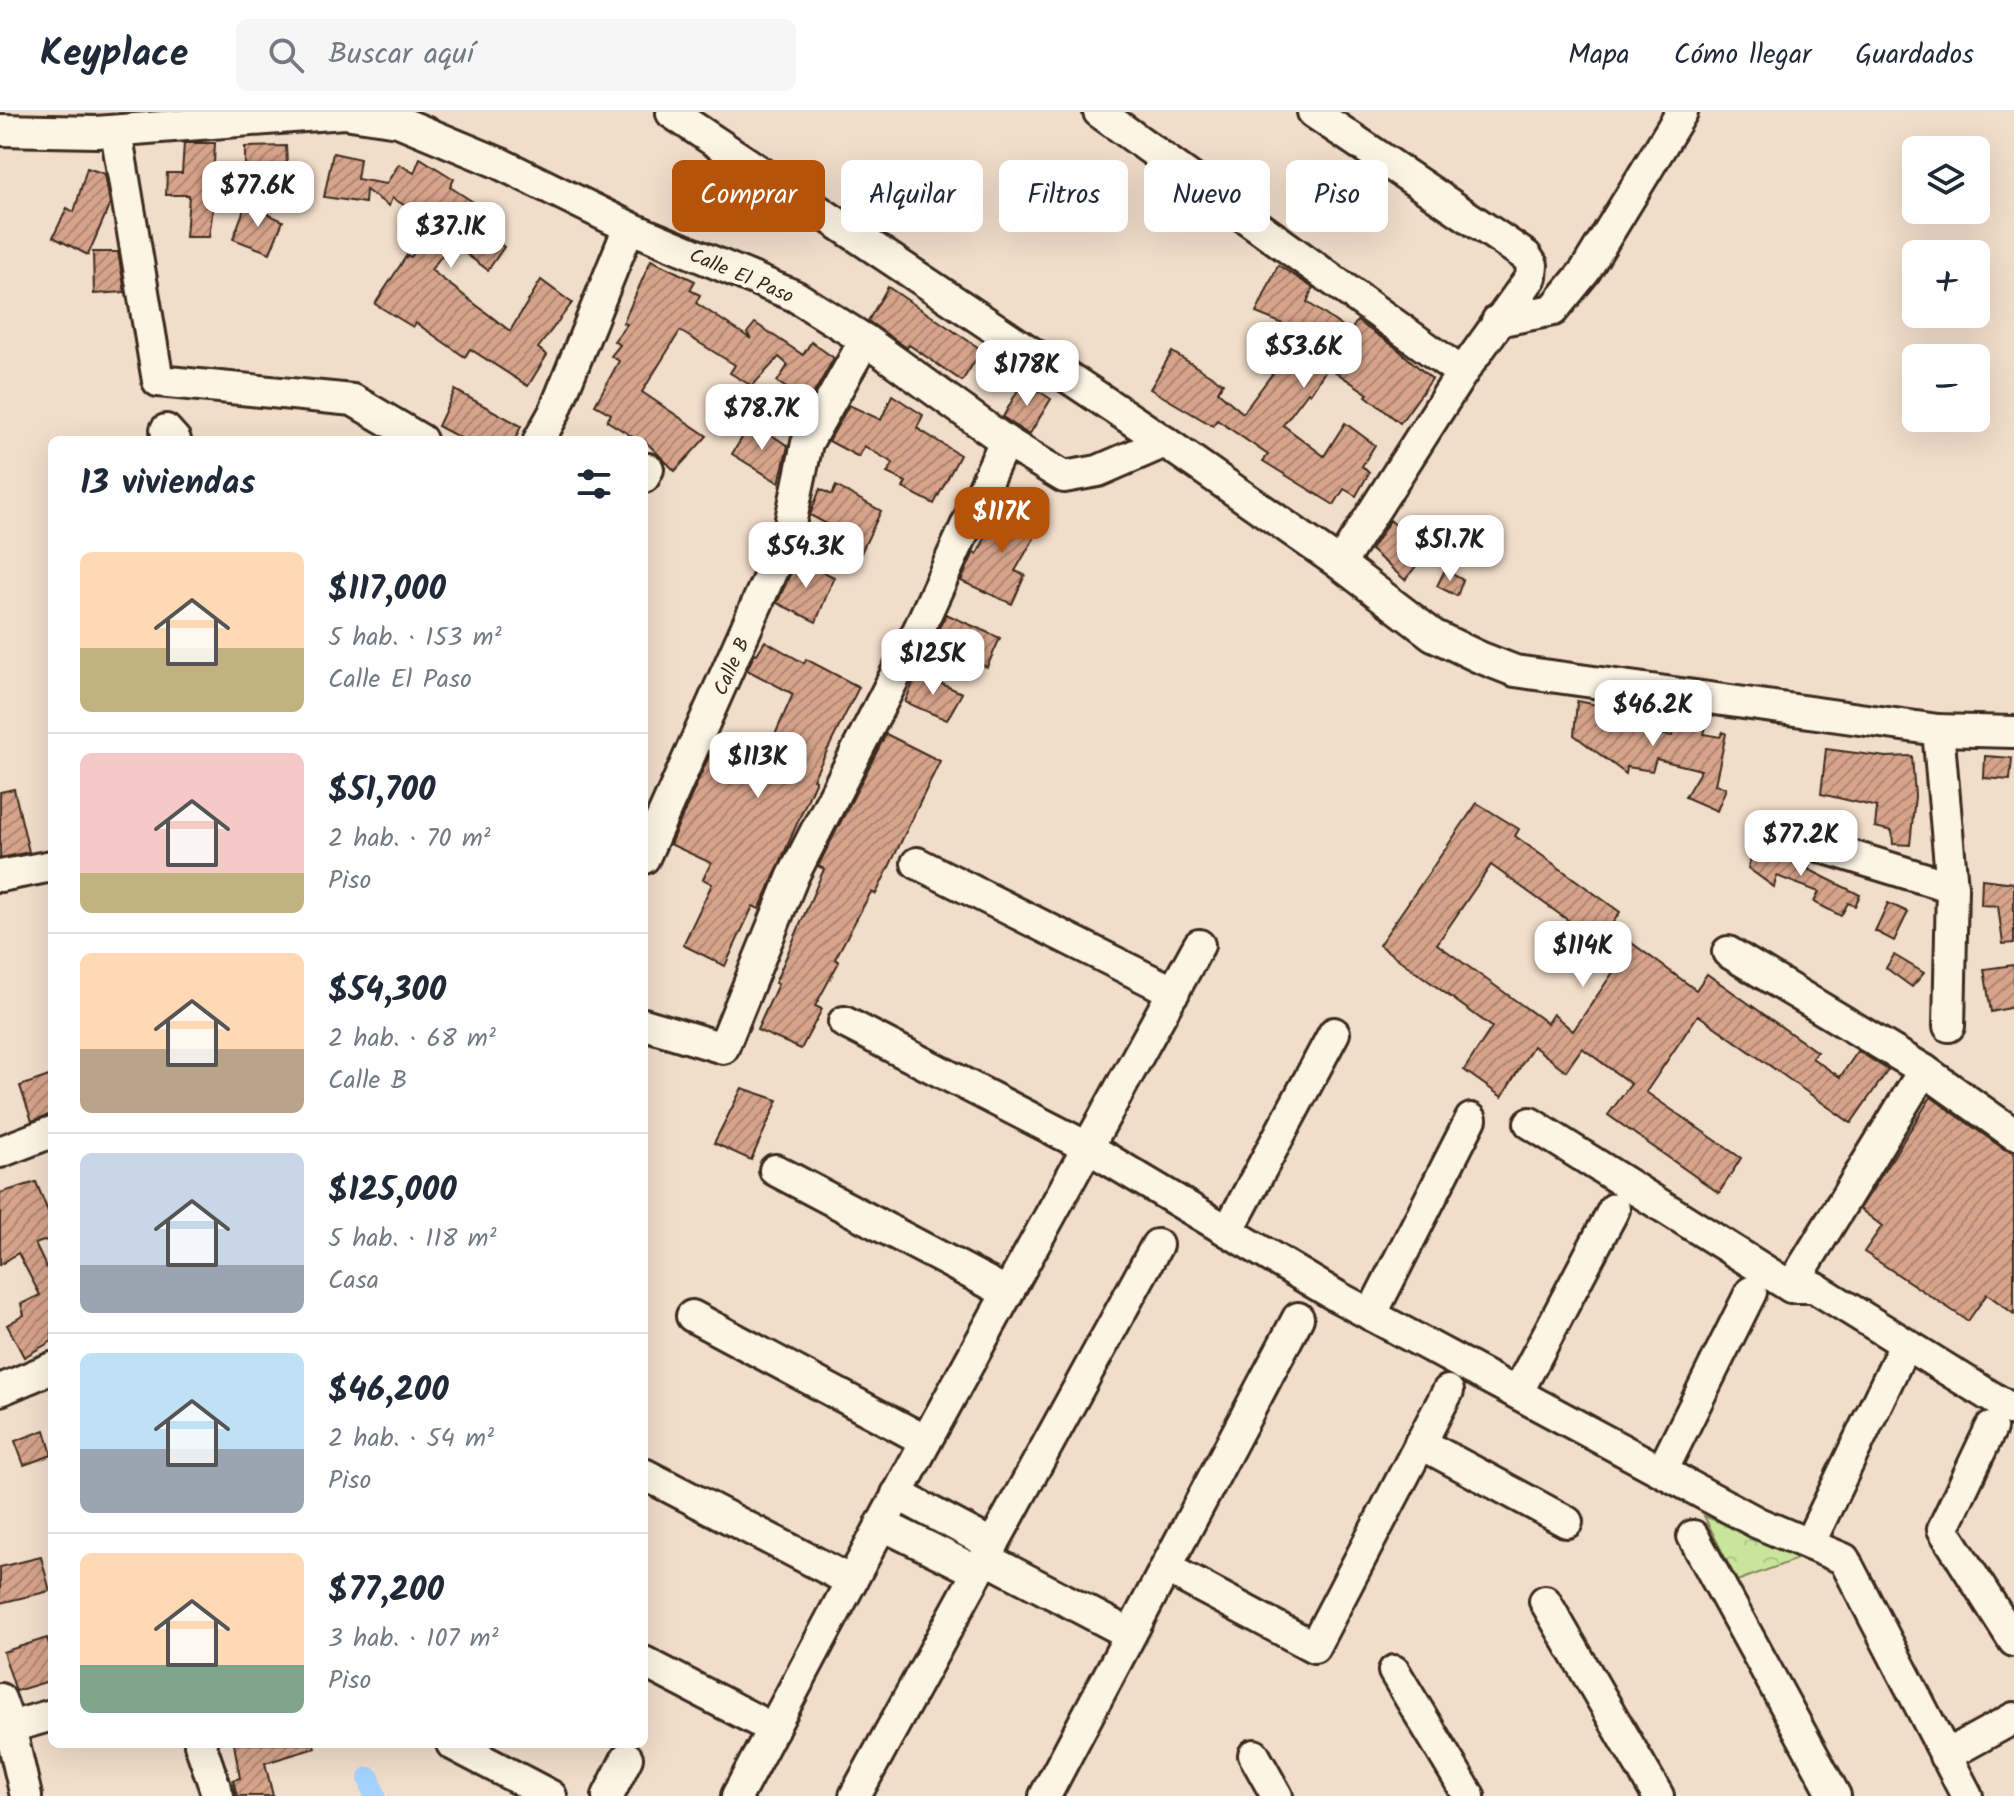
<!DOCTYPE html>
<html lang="es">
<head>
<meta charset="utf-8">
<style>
	body { margin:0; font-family:Kalam,sans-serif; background:#f6f6f7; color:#1f2937; height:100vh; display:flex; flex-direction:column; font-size:30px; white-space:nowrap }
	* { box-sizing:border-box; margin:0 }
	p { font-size:26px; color:#747a83 }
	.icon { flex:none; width:44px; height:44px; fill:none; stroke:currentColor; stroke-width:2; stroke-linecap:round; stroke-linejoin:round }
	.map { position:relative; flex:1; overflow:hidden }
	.panel { position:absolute; left:48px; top:324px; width:600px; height:1312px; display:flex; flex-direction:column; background:#fff; border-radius:12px; box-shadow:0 8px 32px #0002 }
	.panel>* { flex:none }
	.guide { position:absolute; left:672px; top:48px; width:760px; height:72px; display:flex; gap:16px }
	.fabs { position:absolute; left:1902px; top:24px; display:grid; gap:16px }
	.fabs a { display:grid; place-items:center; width:88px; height:88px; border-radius:12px; background:#fff; box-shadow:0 8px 32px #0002; font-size:40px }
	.price { position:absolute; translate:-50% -68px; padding:0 18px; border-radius:16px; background:#fff; color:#222; font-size:26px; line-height:52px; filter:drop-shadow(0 2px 4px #0008) }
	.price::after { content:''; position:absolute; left:50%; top:48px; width:24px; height:18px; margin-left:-12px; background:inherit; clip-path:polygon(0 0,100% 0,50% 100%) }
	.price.on { background:#b45309; color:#fff }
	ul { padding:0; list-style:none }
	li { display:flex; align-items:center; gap:24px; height:200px; padding:0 32px }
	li+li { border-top:2px solid #e0e1e3 }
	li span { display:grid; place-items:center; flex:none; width:224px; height:160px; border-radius:12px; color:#555 }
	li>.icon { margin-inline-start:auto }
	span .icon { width:96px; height:96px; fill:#fffc; stroke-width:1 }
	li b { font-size:34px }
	h2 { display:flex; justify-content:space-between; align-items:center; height:96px; padding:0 32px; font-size:34px }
	.pill { padding:0 28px; border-radius:12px; background:#fff; box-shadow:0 8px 32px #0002; font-size:28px; line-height:72px }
	.pill.on { background:#b45309; color:#fff }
	header { display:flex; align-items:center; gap:48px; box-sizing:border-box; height:112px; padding:0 40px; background:#fff; border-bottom:2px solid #e0e1e3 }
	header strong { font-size:38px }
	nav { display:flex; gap:44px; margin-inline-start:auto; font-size:28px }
	.search { width:560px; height:72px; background:#f6f6f7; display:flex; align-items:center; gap:20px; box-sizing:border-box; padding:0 28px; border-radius:12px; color:#747a83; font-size:30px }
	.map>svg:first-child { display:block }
</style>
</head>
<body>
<header>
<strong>Keyplace</strong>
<div class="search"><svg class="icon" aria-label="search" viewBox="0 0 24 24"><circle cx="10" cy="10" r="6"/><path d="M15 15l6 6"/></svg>Buscar aquí</div>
<nav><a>Mapa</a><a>Cómo llegar</a><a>Guardados</a></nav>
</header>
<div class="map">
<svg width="2014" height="1684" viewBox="0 0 2014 1684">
	<defs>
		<pattern id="park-crowns" width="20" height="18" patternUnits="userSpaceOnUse" patternTransform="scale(2)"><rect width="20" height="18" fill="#c9e59c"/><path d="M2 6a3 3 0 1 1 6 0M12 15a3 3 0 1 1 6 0" fill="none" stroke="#aec586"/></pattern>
		<pattern id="building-hatch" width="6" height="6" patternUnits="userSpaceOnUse" patternTransform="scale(2)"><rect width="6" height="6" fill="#d7a48b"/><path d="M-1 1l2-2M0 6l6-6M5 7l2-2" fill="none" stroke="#b08671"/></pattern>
	</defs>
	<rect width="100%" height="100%" fill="#f1ddca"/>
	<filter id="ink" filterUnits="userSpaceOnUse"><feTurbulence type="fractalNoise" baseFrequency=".0125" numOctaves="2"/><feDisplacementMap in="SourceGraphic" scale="16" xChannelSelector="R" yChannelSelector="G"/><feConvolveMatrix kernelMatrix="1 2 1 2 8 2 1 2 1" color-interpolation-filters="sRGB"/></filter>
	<g filter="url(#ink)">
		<!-- park -->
		<polygon fill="url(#park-crowns)" stroke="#82885d" stroke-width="2" points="1704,1404 1752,1423 1800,1446 1737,1469"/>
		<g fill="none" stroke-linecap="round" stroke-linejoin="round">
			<!-- canal -->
			<polyline stroke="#a4d2ff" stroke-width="22" points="369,1666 375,1684"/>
		</g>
		<!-- building -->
		<g fill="url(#building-hatch)" stroke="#3b2a1e" stroke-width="2" fill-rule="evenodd">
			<polygon points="184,31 215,31 212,89 214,89 209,125 186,125 189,83 166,83 167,61 182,61"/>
			<polygon points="286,34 287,51 277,53 278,79 245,81 245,35"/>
			<polygon points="333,41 360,47 357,67 386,72 399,52 414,61 420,46 454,67 450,75 487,99 477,114 504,135 488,158 451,131 431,158 510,219 541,168 572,191 538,236 547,243 528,274 470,237 465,245 416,211 413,215 375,192 407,143 411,145 434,111 392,86 389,94 366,78 365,91 324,85"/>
			<polygon points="87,56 105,62 110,92 88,143 53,125 67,96 74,100"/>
			<polygon points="246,92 283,109 270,141 233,127"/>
			<polygon points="93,140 118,140 125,180 94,182"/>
			<polygon points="651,148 695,169 690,178 700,183 696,191 751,227 747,221 755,211 803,243 811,230 834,246 809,290 777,270 788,253 779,245 752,274 730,261 735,253 680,219 642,280 707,324 675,359 644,328 638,328 607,309 611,302 595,293 619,249 611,244 620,233 614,229 627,212 623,211"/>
			<polygon points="1278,153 1313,176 1307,190 1350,220 1357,209 1395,235 1432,267 1400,311 1366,284 1368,282 1328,255 1310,282 1308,280 1283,313 1324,344 1345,311 1375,333 1362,354 1369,361 1356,384 1344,377 1334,393 1263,349 1268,343 1217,308 1213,314 1150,277 1172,240 1223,271 1218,280 1243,301 1275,258 1270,254 1298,218 1256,201"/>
			<polygon points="888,175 982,238 962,269 909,233 907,236 868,209"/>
			<polygon points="1023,269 1051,287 1029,323 1003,305"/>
			<polygon points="455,278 521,314 515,328 464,328 438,314"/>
			<polygon points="892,283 923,303 917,316 960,343 934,392 903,376 906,370 887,361 893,351 864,334 859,345 829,329 849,293 881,308"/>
			<polygon points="752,310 788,334 779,371 732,342"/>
			<polygon points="836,374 881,399 860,443 828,427 834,416 810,403 820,377 832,383"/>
			<polygon points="1003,391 1041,414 1015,459 1025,463 1012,492 961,469 974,440 977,442"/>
			<polygon points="1390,408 1409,425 1406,430 1424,444 1405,468 1371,438"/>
			<polygon points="797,447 834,465 816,510 777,491"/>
			<polygon points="1445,458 1463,468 1457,484 1437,474"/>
			<polygon points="946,502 1000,526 987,555 932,530"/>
			<polygon points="765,529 804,551 806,547 859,575 813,667 816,668 765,785 759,797 753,794 725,854 683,833 712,772 703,767 711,751 670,732 713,635 759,659 793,582 747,558 755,541 757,542"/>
			<polygon points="917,561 962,581 947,608 905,590"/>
			<polygon points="1577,589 1633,600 1631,618 1672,624 1676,609 1706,615 1704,622 1720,625 1723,620 1726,622 1715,672 1726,676 1717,699 1685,685 1701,658 1656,647 1652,659 1627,655 1626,662 1574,623"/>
			<polygon points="886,622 940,649 876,782 871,780 835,847 839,850 815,894 822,897 801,937 757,918 778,872 775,871 824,757 818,754"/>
			<polygon points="1826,637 1886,645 1912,644 1915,684 1910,733 1893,732 1892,719 1875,715 1877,695 1821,682"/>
			<polygon points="1985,644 2012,646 2010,668 1984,666"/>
			<polygon points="14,677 29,740 0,746 0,680"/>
			<path d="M1477,691L1519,717L1515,724L1620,800L1610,815L1696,878L1707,862L1817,940L1812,946L1840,965L1858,939L1888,958L1851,1011L1698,903L1646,980L1741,1046L1719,1081L1608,1003L1631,972L1582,936L1566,959L1533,934L1502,985L1464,958L1492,915L1379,833ZM1491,753L1622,847L1573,919L1553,902L1547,911L1437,832Z"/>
			<polygon points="1756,728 1770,738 1786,743 1785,746 1810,753 1808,757 1860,783 1855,794 1848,791 1841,804 1814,790 1819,780 1777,764 1774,775 1748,756"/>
			<polygon points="1982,767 2014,771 2014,831 2003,832 1998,794 1981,793"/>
			<polygon points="1888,791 1908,800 1894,829 1875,819"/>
			<polygon points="1894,843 1924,861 1912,875 1886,856"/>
			<polygon points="2014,853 2014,895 1991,900 1984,857"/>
			<polygon points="52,963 52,1002 32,1009 20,974"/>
			<polygon points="742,976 778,988 751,1048 714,1031"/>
			<polygon points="1931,985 2004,1037 2014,1040 2014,1202 1987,1182 1968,1209 1864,1140 1882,1114 1860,1097"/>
			<polygon points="36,1070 52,1109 52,1126 35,1132 52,1167 52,1229 24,1245 7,1213 24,1203 21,1192 40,1183 18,1141 0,1153 0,1081"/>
			<polygon points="45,1318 52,1343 24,1353 15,1329"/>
			<polygon points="41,1445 50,1479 0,1491 0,1455"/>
			<polygon points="47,1526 52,1542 52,1568 16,1579 3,1540"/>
			<polygon points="234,1632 314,1632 315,1636 265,1651 273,1684 237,1684 233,1668 240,1666"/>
		</g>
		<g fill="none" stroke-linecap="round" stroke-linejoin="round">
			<defs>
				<g id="minor">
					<polyline points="1099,0 1462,261"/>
					<polyline points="1313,0 1526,144 1532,153 1531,165 1462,261 1340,452"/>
					<polyline points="672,1 1165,330 1340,452 1433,523 1479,545 1515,559 1938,618 2014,620"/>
					<polyline points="0,18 96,20 344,1 398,9 499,51 629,115 795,184 865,228 1005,329 1064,365 1098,359 1165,330"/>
					<polyline points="116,19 158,269 353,288 421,328"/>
					<polyline points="1497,209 1553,198 1585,159 1682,0"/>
					<polyline points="166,318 175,328"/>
					<polyline points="539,328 554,301 629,115"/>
					<polyline points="644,365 648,357"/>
					<polyline points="1938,618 1952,775 1949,914"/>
					<polyline points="1776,721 1952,775"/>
					<polyline points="644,746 788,422 807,331 865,228"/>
					<polyline points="917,751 1174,880"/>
					<polyline points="0,764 52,754"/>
					<polyline points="1728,840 1924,958 2014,1022"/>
					<polyline points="844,910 1089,1036 1338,1185 1758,1411 1844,1447 1967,1684"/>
					<polyline points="644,912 723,936 793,764 919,517 1005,329"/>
					<polyline points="1530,1011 1791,1175 1814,1175 2014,1299"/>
					<polyline points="0,1040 52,1020"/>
					<polyline points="775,1058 1008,1181"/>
					<polyline points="1228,1119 1334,921"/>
					<polyline points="1791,1175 1924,958"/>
					<polyline points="1371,1203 1471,1007"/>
					<polyline points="692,1204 926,1329"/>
					<polyline points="0,1278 52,1256"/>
					<polyline points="1517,1281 1614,1097"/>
					<polyline points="1991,1316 1943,1417 2014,1529"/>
					<polyline points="1420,1331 1567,1410"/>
					<polyline points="1662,1359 1751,1180"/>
					<polyline points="644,1362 851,1469"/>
					<polyline points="897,1382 993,1433"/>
					<polyline points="881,1412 978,1460"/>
					<polyline points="1693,1424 1835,1684"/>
					<polyline points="1809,1432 1898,1247"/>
					<polyline points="985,1446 1130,1522"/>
					<polyline points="1166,1456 1314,1535 1448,1279"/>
					<polyline points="1545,1489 1658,1684"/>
					<polyline points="644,1550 773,1617"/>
					<polyline points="1394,1559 1469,1684"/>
					<polyline points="0,1587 10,1615 26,1684"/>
					<polyline points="0,1618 52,1603"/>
					<polyline points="200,1632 218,1684"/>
					<polyline points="452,1632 551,1684"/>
					<polyline points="1254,1643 1277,1684"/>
					<polyline points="1945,1644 2014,1606"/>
					<polyline points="608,1684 627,1646"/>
					<polyline points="737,1684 926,1329 1199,833"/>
					<polyline points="855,1684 1157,1133"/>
					<polyline points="1045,1684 1298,1206"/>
				</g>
			</defs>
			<!-- minor casing -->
			<use href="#minor" stroke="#3b2a1e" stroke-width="36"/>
			<!-- minor -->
			<use href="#minor" stroke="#fcf5e5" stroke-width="30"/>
		</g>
	</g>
	<g text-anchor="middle" stroke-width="8" stroke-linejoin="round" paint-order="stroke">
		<!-- street labels -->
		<g font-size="20" fill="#3b2a1e" stroke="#fcf5e5">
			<text transform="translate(742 163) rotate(23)" y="7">Calle El Paso</text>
			<text transform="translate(731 554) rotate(-66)" y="7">Calle B</text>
		</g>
	</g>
</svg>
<div class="fabs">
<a><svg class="icon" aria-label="layers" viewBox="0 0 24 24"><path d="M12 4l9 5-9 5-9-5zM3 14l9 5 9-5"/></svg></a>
<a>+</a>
<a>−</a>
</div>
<b class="price" style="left:258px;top:117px">$77.6K</b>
<b class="price" style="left:451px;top:158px">$37.1K</b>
<b class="price" style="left:1304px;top:278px">$53.6K</b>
<b class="price" style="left:1027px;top:296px">$178K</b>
<b class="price" style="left:762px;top:340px">$78.7K</b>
<b class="price on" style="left:1002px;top:443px">$117K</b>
<b class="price" style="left:1450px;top:471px">$51.7K</b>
<b class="price" style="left:806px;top:478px">$54.3K</b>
<b class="price" style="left:933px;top:585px">$125K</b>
<b class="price" style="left:1653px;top:636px">$46.2K</b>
<b class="price" style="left:758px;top:688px">$113K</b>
<b class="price" style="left:1801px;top:766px">$77.2K</b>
<b class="price" style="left:1583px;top:877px">$114K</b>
<div class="guide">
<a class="pill on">Comprar</a>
<a class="pill">Alquilar</a>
<a class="pill">Filtros</a>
<a class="pill">Nuevo</a>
<a class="pill">Piso</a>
</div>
<section class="panel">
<h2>13 viviendas<svg class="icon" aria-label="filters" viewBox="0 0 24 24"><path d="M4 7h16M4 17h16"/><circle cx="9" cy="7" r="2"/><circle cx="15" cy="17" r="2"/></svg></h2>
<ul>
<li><span style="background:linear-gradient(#ffd9b3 60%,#c2b280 0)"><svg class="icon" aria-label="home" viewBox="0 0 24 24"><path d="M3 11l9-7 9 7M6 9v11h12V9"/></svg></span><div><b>$117,000</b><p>5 hab. · 153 m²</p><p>Calle El Paso</p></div></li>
<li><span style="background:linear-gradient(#f6c9c9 75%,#c2b280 0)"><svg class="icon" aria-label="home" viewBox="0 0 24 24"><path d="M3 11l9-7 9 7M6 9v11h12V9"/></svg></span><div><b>$51,700</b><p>2 hab. · 70 m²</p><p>Piso</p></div></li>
<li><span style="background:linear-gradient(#ffd9b3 60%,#b9a48a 0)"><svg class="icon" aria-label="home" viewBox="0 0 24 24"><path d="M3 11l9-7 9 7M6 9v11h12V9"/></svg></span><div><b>$54,300</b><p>2 hab. · 68 m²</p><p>Calle B</p></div></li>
<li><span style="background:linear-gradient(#c9d6e8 70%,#9aa5b1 0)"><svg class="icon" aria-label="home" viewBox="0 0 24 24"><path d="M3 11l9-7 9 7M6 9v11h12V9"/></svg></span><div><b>$125,000</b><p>5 hab. · 118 m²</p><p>Casa</p></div></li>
<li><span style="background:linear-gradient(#bfe0f5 60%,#9aa5b1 0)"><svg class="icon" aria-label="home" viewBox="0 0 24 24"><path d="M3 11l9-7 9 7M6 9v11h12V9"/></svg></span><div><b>$46,200</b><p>2 hab. · 54 m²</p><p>Piso</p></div></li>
<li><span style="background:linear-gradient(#ffd9b3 70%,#7fa58c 0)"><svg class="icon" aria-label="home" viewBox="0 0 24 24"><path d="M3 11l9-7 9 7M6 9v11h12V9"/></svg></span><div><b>$77,200</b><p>3 hab. · 107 m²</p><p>Piso</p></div></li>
</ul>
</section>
</div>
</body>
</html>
